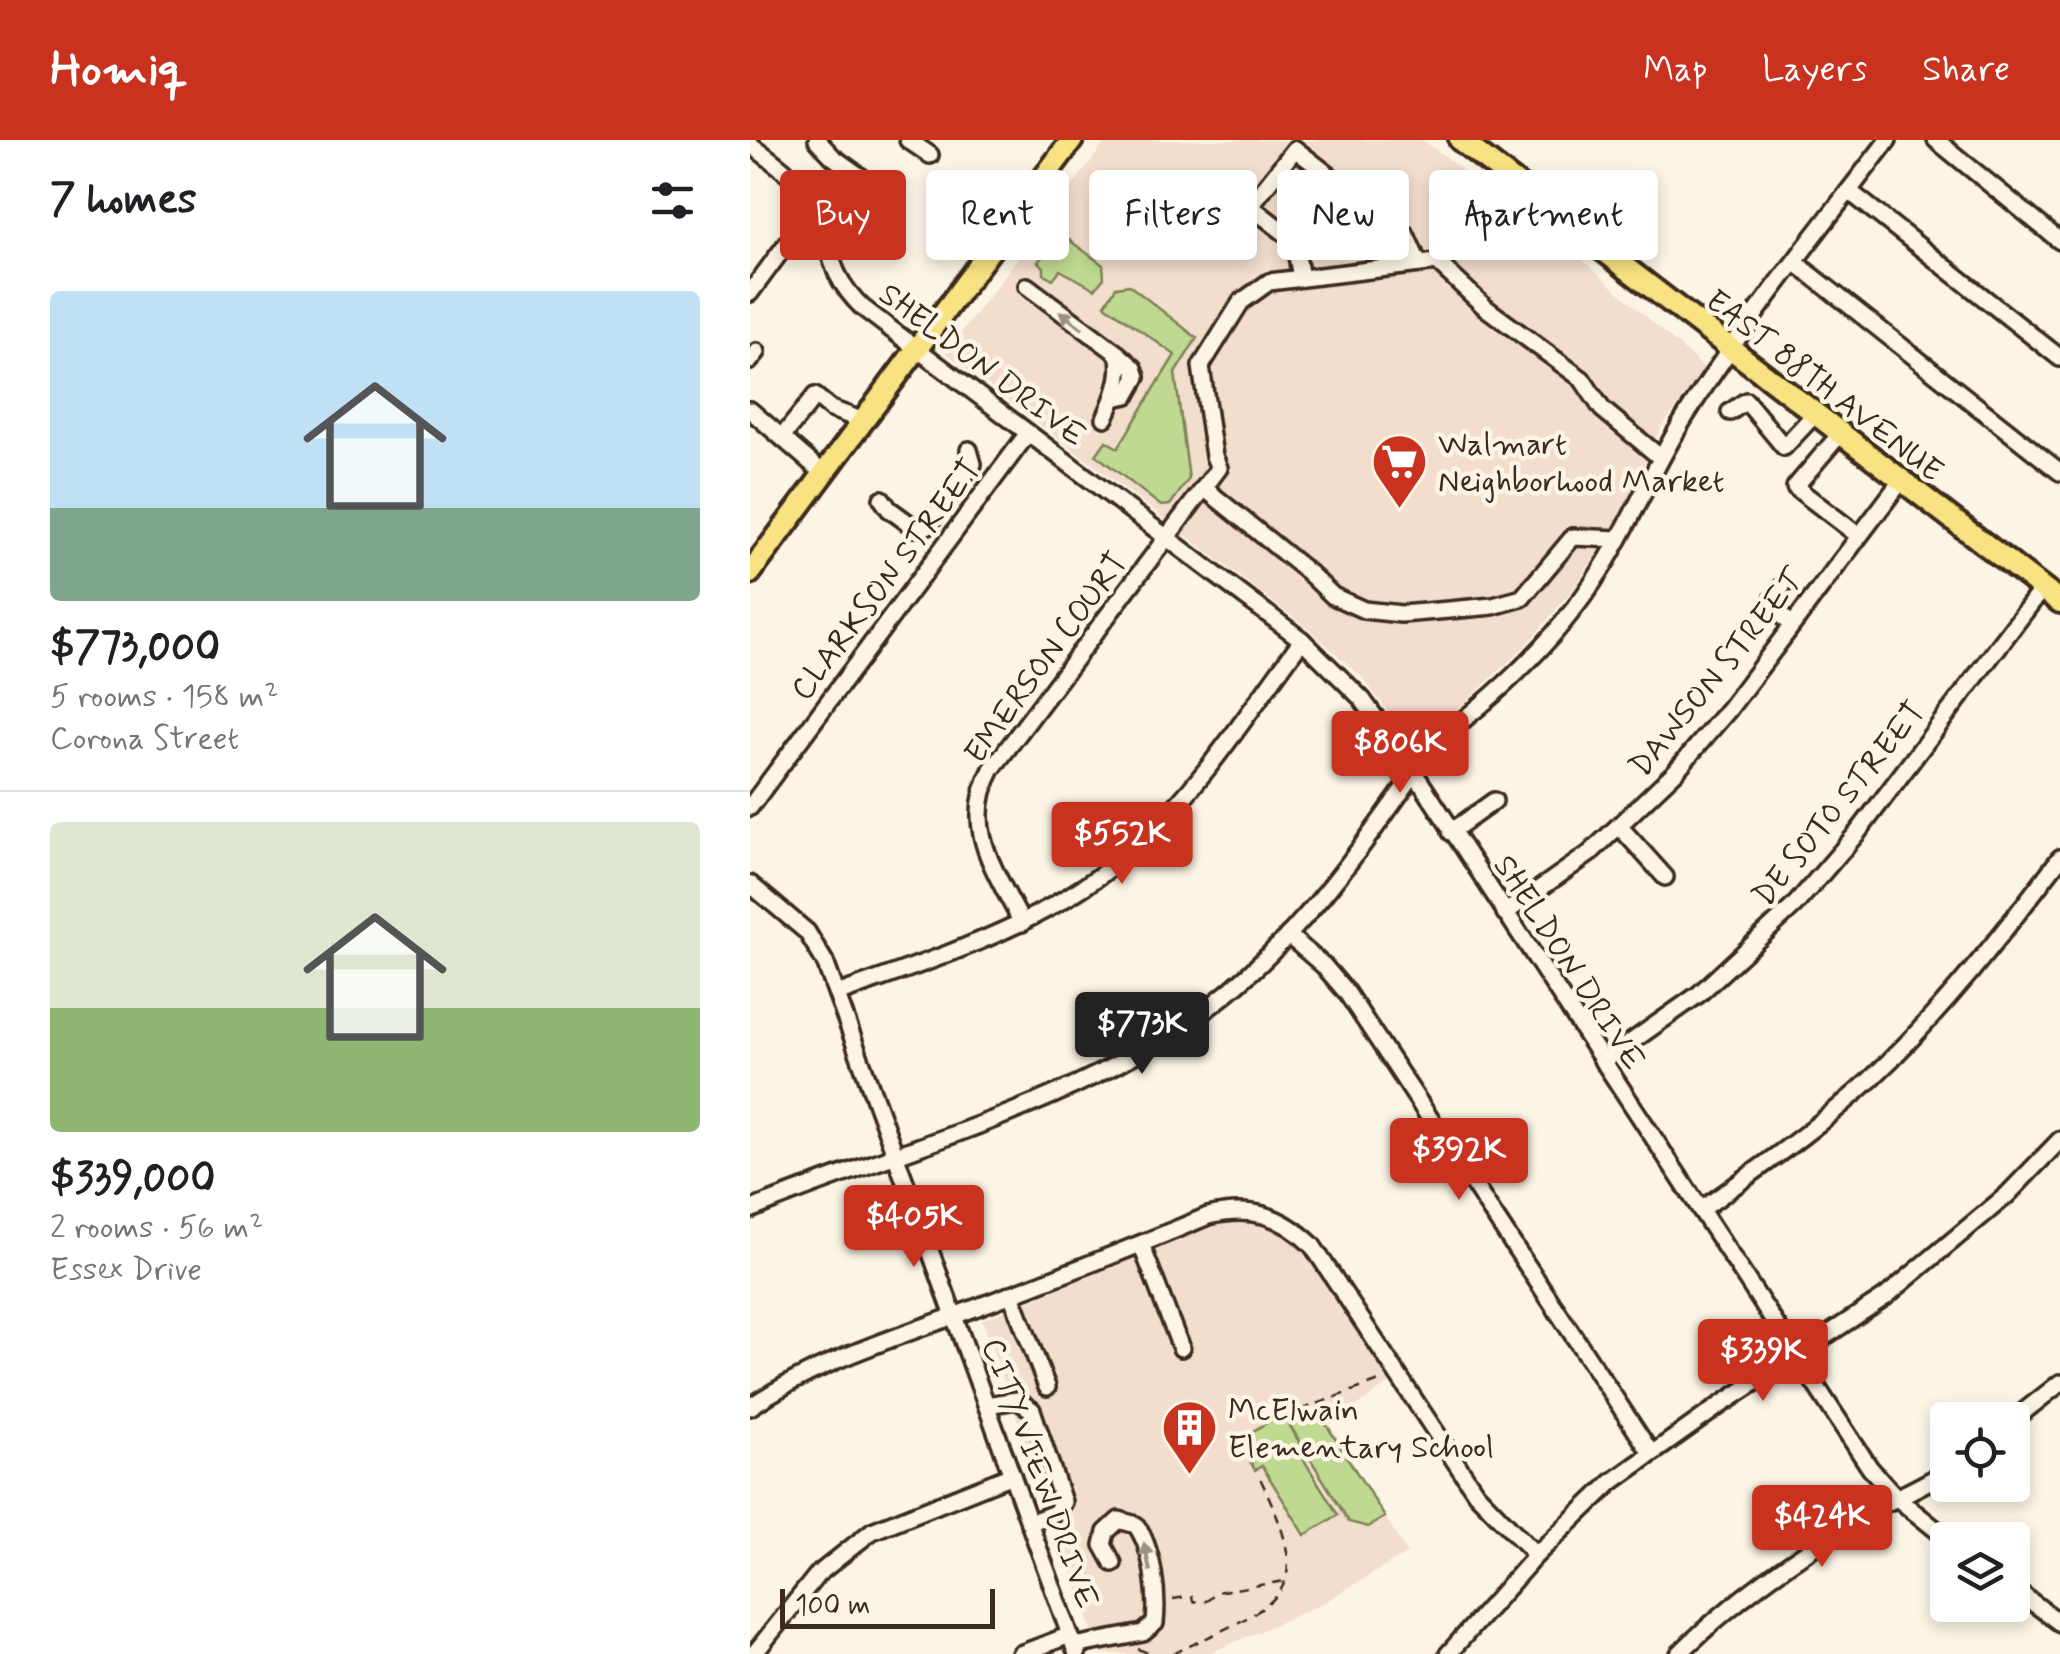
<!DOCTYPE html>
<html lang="en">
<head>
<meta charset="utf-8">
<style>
	body { margin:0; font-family:Mynerve,sans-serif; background:#f6f6f6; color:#202124; height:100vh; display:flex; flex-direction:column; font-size:38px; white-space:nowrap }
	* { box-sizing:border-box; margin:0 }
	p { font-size:32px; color:#757577 }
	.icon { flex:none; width:55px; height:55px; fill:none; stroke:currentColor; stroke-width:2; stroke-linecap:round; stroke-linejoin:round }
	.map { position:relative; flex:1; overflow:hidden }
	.drawer { display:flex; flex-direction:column; background:#fff; width:750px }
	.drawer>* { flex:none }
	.top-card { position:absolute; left:30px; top:30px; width:950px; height:90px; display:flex; gap:20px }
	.controls { position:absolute; left:1180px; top:1262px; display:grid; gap:20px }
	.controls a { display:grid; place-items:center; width:100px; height:100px; border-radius:10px; background:#fff; box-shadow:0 5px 15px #0003; font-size:50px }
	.scale { position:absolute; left:30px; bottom:25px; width:215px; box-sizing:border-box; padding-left:10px; border:5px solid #3b2a1e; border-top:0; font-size:28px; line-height:35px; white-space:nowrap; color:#3b2a1e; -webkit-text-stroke:8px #fcf5e5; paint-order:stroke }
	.price { position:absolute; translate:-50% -85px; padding:0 22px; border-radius:10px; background:#c8321e; color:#fff; font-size:32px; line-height:65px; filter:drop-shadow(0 2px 5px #0008) }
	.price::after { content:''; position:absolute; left:50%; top:60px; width:30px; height:22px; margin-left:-15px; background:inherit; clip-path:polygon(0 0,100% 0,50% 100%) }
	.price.on { background:#222; color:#fff }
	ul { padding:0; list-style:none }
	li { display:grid; align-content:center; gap:20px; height:530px; padding:0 50px }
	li+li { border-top:2px solid #e0e0e0 }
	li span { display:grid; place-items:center; height:310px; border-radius:10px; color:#555 }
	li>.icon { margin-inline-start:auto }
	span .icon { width:180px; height:180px; fill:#fffc; stroke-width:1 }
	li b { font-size:42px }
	h2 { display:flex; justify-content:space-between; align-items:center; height:120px; padding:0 50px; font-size:42px }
	.tag { padding:0 35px; border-radius:10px; background:#fff; box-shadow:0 5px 15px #0003; font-size:35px; line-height:90px }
	.tag.on { background:#c8321e; color:#fff }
	header { display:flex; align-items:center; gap:60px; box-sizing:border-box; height:140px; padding:0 50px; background:#c8321e; color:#fff }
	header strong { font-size:48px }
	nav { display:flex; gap:55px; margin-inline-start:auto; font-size:35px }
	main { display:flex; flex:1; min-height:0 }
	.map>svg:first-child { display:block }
</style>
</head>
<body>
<header>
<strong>Homiq</strong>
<nav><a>Map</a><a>Layers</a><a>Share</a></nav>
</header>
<main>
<section class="drawer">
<h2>7 homes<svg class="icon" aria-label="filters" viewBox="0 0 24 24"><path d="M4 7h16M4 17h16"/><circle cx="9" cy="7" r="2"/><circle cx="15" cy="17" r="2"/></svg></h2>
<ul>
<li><span style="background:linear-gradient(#bfe0f5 70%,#7fa58c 0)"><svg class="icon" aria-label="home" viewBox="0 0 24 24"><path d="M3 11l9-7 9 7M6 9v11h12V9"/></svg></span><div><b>$773,000</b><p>5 rooms · 158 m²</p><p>Corona Street</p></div></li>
<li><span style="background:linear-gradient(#dfe7d0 60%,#8fb573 0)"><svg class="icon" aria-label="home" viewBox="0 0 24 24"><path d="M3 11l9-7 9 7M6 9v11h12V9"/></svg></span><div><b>$339,000</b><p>2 rooms · 56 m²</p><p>Essex Drive</p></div></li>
</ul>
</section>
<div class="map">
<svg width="1310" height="1514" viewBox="0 0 1310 1514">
	<rect width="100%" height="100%" fill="#fcf5e5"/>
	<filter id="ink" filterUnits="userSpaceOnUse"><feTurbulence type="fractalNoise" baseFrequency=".01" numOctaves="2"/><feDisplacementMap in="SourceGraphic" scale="20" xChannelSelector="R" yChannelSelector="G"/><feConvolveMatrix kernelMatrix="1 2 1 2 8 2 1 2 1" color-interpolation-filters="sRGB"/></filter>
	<g filter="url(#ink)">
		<!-- built -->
		<g fill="#f3ddcd">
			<polygon points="357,0 673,0 834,121 955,229 911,288 865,387 824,448 778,503 716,562 661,602 612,537 556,487 196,213"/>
			<polygon points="475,1081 503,1081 527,1086 547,1101 643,1241 580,1285 657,1413 568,1466 457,1514 351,1514 232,1180"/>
		</g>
		<!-- green -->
		<g fill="#bfd990" stroke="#7d8257" stroke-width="2.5">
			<polygon points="299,91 315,97 353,125 354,138 345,149 310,130 303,139 294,134 294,127 288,122 303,103"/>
			<polygon points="379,145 447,198 425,233 439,339 420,365 411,366 346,315 356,301 368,308 425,215 355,165 366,147"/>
			<polygon points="567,1270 635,1377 618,1387 599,1382 539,1284 550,1304 546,1307 588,1375 555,1395 512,1326 505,1330 488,1300 532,1274 538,1282"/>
		</g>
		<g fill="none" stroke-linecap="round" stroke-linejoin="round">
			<defs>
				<g id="minor">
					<polyline points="67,0 83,17 145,61"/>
					<polyline points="158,0 180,15"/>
					<polyline points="1186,0 1310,101"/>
					<path d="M0,4C20,20 44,35 58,57C85,99 70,127 113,168L552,500L612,559L658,623L1120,1328L1147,1358L1199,1400"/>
					<polyline points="462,36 500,66"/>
					<polyline points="1099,51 1310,218"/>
					<polyline points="1046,123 1310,332"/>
					<polyline points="551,138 544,100 500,66 545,9 656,95 669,124"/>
					<path d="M277,146L368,214C374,234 363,260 355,278"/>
					<polyline points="0,153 46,91 70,83"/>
					<polyline points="0,221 7,212"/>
					<polyline points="364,258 377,255 387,237 384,228 368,214"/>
					<polyline points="0,270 74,334"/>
					<polyline points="980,272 996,261 1034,307 1064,275"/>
					<polyline points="1090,294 1045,347 1109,396"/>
					<polyline points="33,296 65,256 81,269 114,281"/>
					<polyline points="454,348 559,433 583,456 614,470 651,474 699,470 743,466 772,458 823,397 869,399"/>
					<polyline points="132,359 139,369 165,388 177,386 223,324 219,310"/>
					<polyline points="1032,447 1018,466 1042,484"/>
					<path d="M658,623C733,567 801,510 851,430C882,381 904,326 935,277C996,180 1069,90 1138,0"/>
					<polyline points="0,667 278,293"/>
					<polyline points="870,687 915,737"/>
					<polyline points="701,692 744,661"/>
					<polyline points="0,744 57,792 75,822 327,1514"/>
					<polyline points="755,773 839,714 925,632 979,569 1151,341"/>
					<path d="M272,783C246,731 211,687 242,629L469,328L464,316L451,226L491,162L519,142L687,122L736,168L832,239L852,269L911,318"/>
					<polyline points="538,795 574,826 597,853 901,1313"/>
					<path d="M87,854C194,815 306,782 391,702C453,644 501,568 552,500"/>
					<polyline points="853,922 949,854 1044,766 1108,692 1292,449"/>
					<path d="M0,1070C153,1006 322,968 458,868C541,806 604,719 663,635"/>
					<path d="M951,1070C1009,1028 1068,988 1121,939C1192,872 1251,796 1310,718"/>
					<polyline points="391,1104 431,1208"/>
					<polyline points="261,1154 297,1247"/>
					<polyline points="237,1265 267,1260 282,1270 313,1362 305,1373 279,1383"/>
					<path d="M0,1267C64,1223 136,1201 209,1174C292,1143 375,1111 458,1076C500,1066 530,1074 562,1105L726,1353L786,1415"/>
					<polyline points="1262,1281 1310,1243"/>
					<polyline points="1262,1447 1310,1483"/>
					<path d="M324,1506L393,1493L405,1483C408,1454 403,1409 386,1385L369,1380L356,1392L353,1405L363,1423"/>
					<polyline points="4,1514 67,1435 122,1391 262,1335"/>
					<polyline points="270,1514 320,1495"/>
					<polyline points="698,1514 786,1415 862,1342 969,1266 1135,1157 1257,1055 1310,1000"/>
					<path d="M929,1514C987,1456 1058,1408 1129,1367C1153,1354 1175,1345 1198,1330"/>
				</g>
				<g id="major">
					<polyline points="710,0 1310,462"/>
					<polyline points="0,433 322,0"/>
				</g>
			</defs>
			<!-- minor casing -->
			<use href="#minor" stroke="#3b2a1e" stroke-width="22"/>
			<!-- major casing -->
			<use href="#major" stroke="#3b2a1e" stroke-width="28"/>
			<!-- path -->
			<g stroke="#3b2a1e" stroke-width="2.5" stroke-dasharray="10 8" stroke-linecap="butt">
				<polyline points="736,66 742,70"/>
				<polyline points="305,75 307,73"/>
				<polyline points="534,1276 632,1240"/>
				<path d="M423,1459L442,1456L443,1461C454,1464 459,1461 466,1452L535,1441"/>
				<polyline points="388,1509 401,1514"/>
				<path d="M423,1514C532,1460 571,1461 507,1332"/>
			</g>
			<!-- minor -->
			<use href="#minor" stroke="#fcf5e5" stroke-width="15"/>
			<!-- major -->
			<use href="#major" stroke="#f8e281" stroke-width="20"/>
		</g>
		<!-- one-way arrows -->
		<defs><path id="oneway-solid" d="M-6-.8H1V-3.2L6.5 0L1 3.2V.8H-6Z" transform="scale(2.5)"/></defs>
		<g fill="#9c9082">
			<use href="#oneway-solid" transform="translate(321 180) rotate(-143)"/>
			<use href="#oneway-solid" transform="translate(397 1417) rotate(-102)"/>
		</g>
	</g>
	<!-- icons -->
	<defs>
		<symbol id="supermarket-pin" viewBox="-11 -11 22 30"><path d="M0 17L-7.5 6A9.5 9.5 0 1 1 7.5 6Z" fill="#c8321e" stroke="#fcf5e5"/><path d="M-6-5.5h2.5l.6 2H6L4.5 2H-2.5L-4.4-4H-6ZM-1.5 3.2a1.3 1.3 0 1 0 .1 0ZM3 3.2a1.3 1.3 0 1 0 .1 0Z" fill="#fff"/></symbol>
		<symbol id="building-pin" viewBox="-11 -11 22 30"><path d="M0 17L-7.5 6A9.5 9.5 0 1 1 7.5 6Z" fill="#c8321e" stroke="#fcf5e5"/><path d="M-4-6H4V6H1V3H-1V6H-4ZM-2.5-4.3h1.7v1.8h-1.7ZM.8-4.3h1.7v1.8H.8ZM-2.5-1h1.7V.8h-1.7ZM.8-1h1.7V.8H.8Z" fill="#fff"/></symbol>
	</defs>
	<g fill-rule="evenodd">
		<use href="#supermarket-pin" x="618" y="290" width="63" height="86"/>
		<use href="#building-pin" x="408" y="1256" width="63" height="86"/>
	</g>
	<g text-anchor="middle" stroke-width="9" stroke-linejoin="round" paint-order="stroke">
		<!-- street labels -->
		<g font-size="32" fill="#3b2a1e" stroke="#fcf5e5">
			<text transform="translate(233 224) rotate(37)" y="11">SHELDON DRIVE</text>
			<text transform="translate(1075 245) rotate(38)" y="11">EAST 88TH AVENUE</text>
			<text transform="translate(135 439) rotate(-53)" y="11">CLARKSON STREET</text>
			<text transform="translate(295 517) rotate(-54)" y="11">EMERSON COURT</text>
			<text transform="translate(966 532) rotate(-51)" y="11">DAWSON STREET</text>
			<text transform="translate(1088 663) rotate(-51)" y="11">DE SOTO STREET</text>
			<text transform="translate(820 822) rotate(57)" y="11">SHELDON DRIVE</text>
			<text transform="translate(291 1333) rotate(70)" y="11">CITY VIEW DRIVE</text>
		</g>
		<!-- poi labels -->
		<g font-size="32" fill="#3b2a1e" stroke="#fcf5e5" text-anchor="start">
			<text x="688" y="314">Walmart<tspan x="688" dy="37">Neighborhood Market</tspan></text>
			<text x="478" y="1280">McElwain<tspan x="478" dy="37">Elementary School</tspan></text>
		</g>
	</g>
</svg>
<div class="controls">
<a><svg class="icon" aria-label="locate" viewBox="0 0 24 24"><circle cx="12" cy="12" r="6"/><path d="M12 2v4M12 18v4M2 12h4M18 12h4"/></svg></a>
<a><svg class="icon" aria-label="layers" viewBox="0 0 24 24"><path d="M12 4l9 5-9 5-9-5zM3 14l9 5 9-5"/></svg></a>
</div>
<div class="scale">100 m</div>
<b class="price" style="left:650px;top:656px">$806K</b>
<b class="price" style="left:372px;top:747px">$552K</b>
<b class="price on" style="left:392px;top:937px">$773K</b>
<b class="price" style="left:709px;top:1063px">$392K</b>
<b class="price" style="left:164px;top:1130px">$405K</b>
<b class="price" style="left:1013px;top:1264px">$339K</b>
<b class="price" style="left:1072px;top:1430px">$424K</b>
<div class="top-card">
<a class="tag on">Buy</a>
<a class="tag">Rent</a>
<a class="tag">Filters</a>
<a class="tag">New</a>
<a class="tag">Apartment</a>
</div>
</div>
</main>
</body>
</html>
